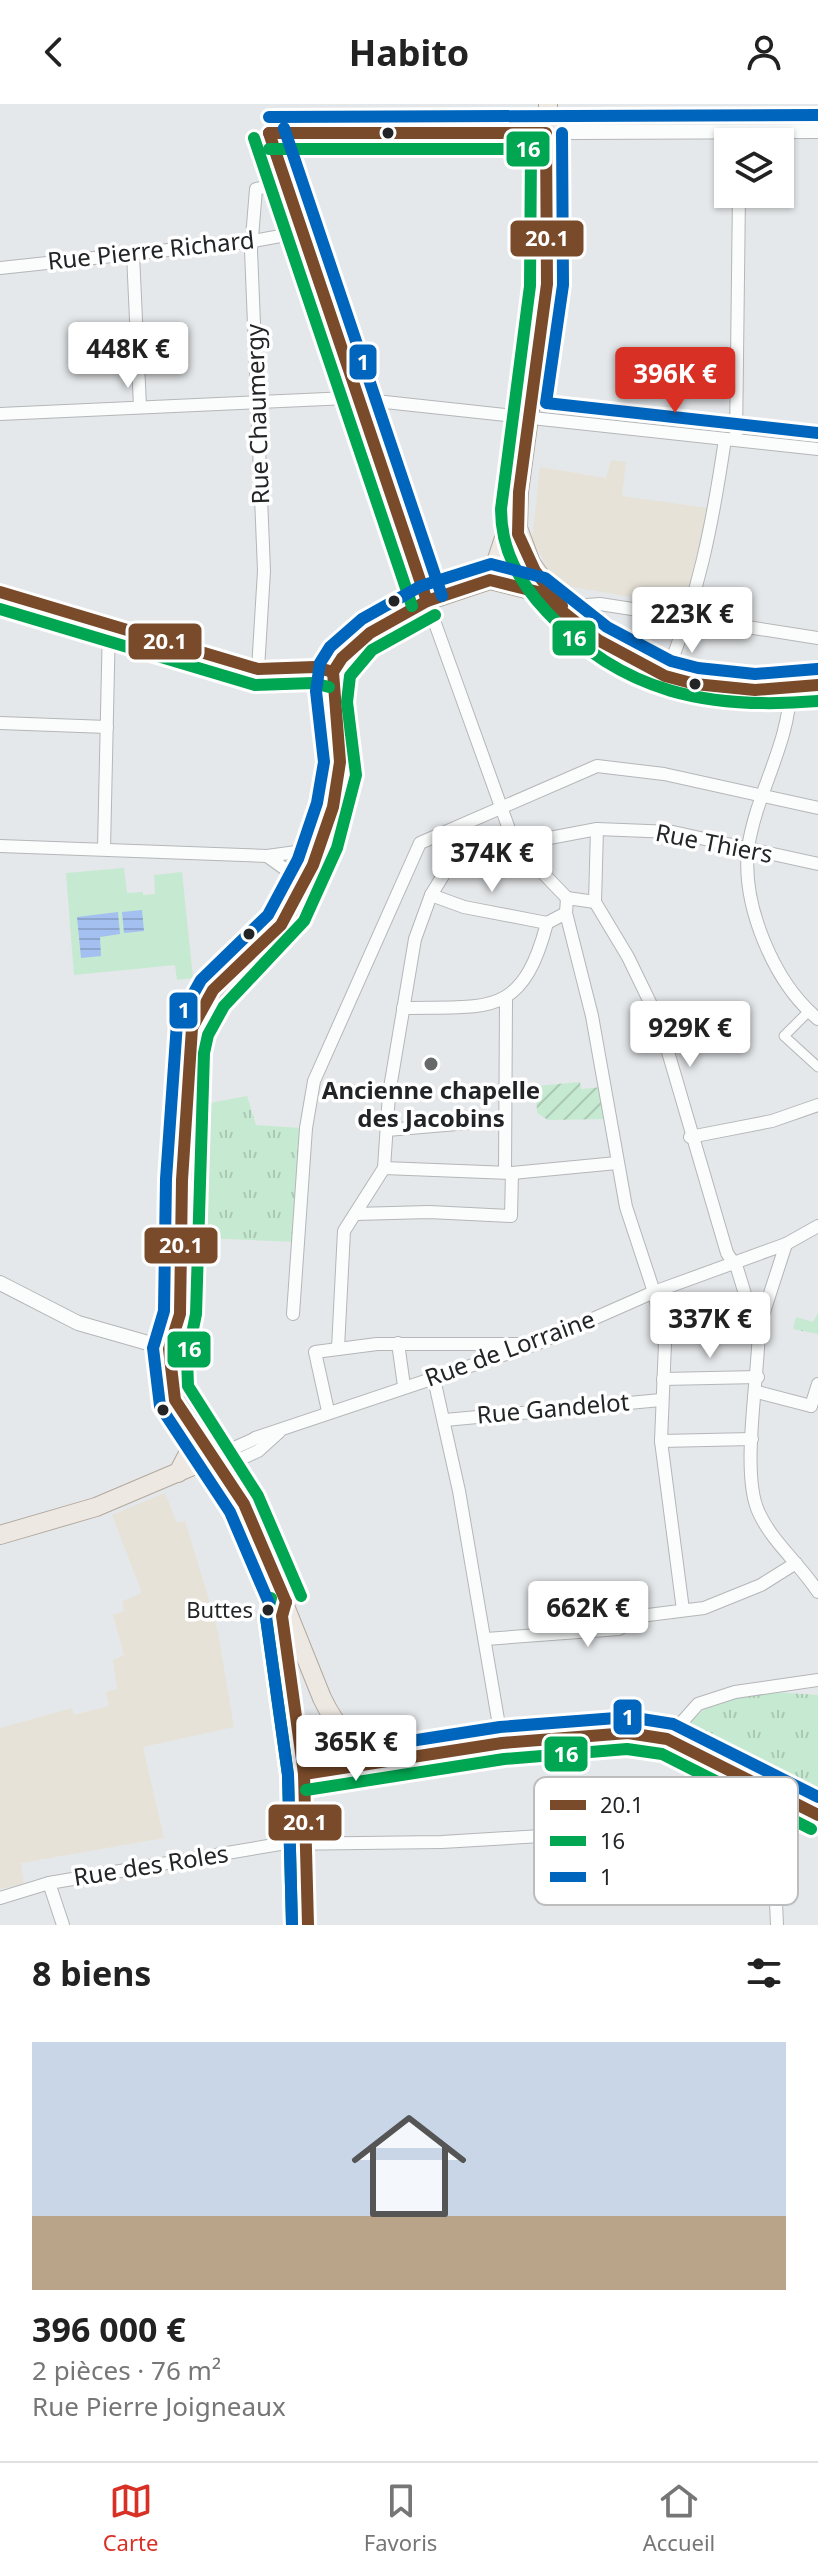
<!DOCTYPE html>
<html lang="fr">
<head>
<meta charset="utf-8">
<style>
	body { margin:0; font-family:"Noto Sans",sans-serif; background:#f2f2f2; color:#222; height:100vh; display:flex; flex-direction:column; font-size:30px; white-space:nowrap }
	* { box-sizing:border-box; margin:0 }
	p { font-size:26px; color:#767676 }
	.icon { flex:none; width:44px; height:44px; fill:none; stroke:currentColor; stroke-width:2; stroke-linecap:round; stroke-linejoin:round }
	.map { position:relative; height:1821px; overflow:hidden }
	.side { display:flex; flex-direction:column; background:#fff; flex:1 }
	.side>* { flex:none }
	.tools { position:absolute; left:714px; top:24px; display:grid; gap:16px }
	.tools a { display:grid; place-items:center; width:80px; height:80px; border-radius:0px; background:#fff; box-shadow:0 2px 6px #0004; font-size:40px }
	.price { position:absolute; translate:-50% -68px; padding:0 18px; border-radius:8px; background:#fff; color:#222; font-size:26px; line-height:52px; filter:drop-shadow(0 2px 4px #0008) }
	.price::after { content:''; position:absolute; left:50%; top:48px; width:24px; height:18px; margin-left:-12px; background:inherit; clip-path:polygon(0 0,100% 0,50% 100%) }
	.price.active { background:#d93025; color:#fff }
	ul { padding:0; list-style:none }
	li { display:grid; align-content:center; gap:16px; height:424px; padding:0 32px }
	li span { display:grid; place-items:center; height:248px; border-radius:0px; color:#555 }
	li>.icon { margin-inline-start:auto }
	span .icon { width:144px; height:144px; fill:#fffc; stroke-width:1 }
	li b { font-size:34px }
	h2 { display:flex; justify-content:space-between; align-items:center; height:96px; padding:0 32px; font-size:34px }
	header { display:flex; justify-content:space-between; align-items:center; height:104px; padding:0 32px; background:#fff; font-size:36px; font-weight:700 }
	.dock { display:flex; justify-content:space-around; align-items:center; height:112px; border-top:2px solid #e0e0e0; background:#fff; font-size:22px; color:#767676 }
	.dock a { display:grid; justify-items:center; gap:4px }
	.dock .active { color:#d93025 }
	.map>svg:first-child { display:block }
</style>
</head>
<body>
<header><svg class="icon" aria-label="back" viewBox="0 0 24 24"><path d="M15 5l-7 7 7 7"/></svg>Habito<svg class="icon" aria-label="person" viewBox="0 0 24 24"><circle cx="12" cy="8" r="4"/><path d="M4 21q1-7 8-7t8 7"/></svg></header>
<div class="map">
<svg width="818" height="1821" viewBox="0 0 818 1821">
	<defs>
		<pattern id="park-tufts" width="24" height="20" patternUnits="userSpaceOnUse" patternTransform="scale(2)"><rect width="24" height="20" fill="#c6e9d1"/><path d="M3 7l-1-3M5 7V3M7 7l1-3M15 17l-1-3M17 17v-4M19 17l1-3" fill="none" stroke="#aac8b3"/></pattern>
		<pattern id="garden-furrows" width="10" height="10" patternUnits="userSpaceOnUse" patternTransform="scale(2)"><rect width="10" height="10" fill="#c6e9d1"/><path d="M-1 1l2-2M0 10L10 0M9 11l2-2" fill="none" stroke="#aac8b3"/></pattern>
		<pattern id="water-rules" width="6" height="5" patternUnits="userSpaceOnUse" patternTransform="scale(2)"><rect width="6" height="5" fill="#a3c0f1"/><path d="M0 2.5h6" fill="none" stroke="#8ca5ce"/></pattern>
	</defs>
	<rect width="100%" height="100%" fill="#e5e8ea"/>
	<!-- education -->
	<g fill="#e6e2d7">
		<polygon points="611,356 626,358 622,392 708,404 697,464 683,502 572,483 549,466 532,436 540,363 606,374"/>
		<polygon points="165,1389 177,1419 185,1417 208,1492 218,1529 234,1623 143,1643 164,1734 21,1759 24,1780 0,1785 0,1624 72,1604 74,1611 109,1602 106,1588 117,1585 113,1556 124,1551 113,1511 124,1507 122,1497 142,1489 112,1411"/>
	</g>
	<!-- park -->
	<g fill="url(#park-tufts)">
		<path d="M247,992L256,1021L302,1024L295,1138L203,1134C203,1088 210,1044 210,999Z"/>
		<polygon points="818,1209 818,1230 793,1225 796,1213 813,1218"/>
		<polygon points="758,1587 818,1591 818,1692 750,1667 692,1632 689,1619 708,1602"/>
	</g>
	<!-- garden -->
	<polygon fill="url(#garden-furrows)" points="580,978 581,985 603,983 608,1015 548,1016 537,1009 536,982"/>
	<!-- pitch -->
	<polygon fill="#c6e9d1" points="124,764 127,789 143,788 143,791 155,790 154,771 182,768 193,874 177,876 175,861 74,871 66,769"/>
	<!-- water -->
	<g fill="url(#water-rules)">
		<polygon points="142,806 144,827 124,829 122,808"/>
		<polygon points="118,808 120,830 100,833 101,852 81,854 77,813"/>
		<polygon points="292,1752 297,1752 301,1821 294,1821"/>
	</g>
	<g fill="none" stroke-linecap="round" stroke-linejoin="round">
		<defs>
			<polyline id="pedestrian" points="809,907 784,932 818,963"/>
			<g id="minor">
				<polyline points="133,150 140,303"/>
				<polyline points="0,164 253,137 302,128"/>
				<polyline points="0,310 348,294 818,345"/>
				<polyline points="736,336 739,90"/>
				<polyline points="427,497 514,739 567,794"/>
				<polyline points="565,507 574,502 600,500 818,534"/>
				<polyline points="258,565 264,467 251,146 256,85 286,78"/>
				<path d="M665,572C698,496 713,417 725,335"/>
				<path d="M790,585C790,639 755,691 748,745C742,802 774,879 818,915"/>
				<polyline points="0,619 107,623"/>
				<polyline points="597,725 595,798 628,853 659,917 727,1149 737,1164 752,1213 763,1211 786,1140"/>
				<polyline points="0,742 267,752 304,747 322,738"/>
				<polyline points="104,745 109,519"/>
				<polyline points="267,752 285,765 301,788"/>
				<polyline points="431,791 464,803 547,819"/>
				<polyline points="595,798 567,794 566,809 592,912 626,1103 654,1188 665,1239 661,1337 683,1506"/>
				<path d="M403,904C488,902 522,915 547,819L566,809"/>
				<polyline points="346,987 389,990"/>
				<polyline points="387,1026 503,1016"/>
				<polyline points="690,1033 772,1017 818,1001"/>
				<polyline points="384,1064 512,1069 617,1059"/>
				<polyline points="505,1068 506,896"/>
				<polyline points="355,1110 429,1108 511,1112 512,1069"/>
				<polyline points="293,1210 306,1024 314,977 420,739 597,662 664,670 818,704"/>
				<path d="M759,1212C761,1263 739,1368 759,1409C773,1439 800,1460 818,1488"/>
				<polyline points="718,1219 752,1213"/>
				<polyline points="398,1239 404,1282"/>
				<polyline points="338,1244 344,1127 384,1064 389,990 415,835 431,791 455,752 597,725 673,728 818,760"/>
				<polyline points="434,1275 459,1387 502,1639"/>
				<polyline points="663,1275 758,1273"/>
				<polyline points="757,1288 811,1302"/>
				<polyline points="811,1302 818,1280"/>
				<polyline points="328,1307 315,1248 377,1240 529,1240"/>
				<polyline points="445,1316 661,1296"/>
				<polyline points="255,1334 536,1240 654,1188 786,1140 818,1122"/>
				<polyline points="661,1337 752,1335"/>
				<polyline points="214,1353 252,1336"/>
				<polyline points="221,1364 258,1347 279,1328"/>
				<polyline points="283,1506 304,1670 308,1821"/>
				<polyline points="486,1535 619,1525 640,1512 704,1504 761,1481 796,1459"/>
				<polyline points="667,1635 698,1600 735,1588 818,1576"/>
				<polyline points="304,1670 388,1656"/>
				<polyline points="768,1688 771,1718"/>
				<polyline points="703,1721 705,1654"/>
				<polyline points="49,1779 63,1821"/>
				<polyline points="0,1794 49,1779 280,1740 442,1738 771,1718 817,1712"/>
				<polyline points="777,1821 775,1776 782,1716"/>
			</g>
			<g id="tertiary">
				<polyline points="0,488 258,565 315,563 333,568"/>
				<polyline points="427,497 269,29 818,27"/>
				<polyline points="0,1179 78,1219 169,1245"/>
			</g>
			<g id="primary">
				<polyline points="548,0 547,180 519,388 518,424 531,459 557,495"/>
				<polyline points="490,476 512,410"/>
				<path d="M818,581L755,586L695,580L665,572L598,536L538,488L490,476L427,497L370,529L342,554L333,568L332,587L340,658L333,703L313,761L281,821L213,886L192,924L182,1076L180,1210L169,1245L175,1296L244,1400L322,1594C333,1617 350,1642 376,1649C409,1658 446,1648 479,1642C530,1634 618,1622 667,1635L818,1711"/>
				<polyline points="178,1369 190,1346 183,1318"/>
				<polyline points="0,1431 96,1403 214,1353"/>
			</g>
		</defs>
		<!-- pedestrian casing -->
		<use href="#pedestrian" stroke="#b4b6b8" stroke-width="11"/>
		<!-- minor casing -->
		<use href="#minor" stroke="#b4b6b8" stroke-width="14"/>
		<!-- tertiary casing -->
		<use href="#tertiary" stroke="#b4b6b8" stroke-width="16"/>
		<!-- primary casing -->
		<use href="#primary" stroke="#b2a89e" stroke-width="20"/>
		<!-- pedestrian -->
		<use href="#pedestrian" stroke="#fbfcfc" stroke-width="9"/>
		<!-- minor -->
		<use href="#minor" stroke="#fbfcfc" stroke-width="12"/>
		<!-- tertiary -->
		<use href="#tertiary" stroke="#fbfcfc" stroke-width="14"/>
		<!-- primary -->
		<use href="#primary" stroke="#eee8e2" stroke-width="18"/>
		<defs>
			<g id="bus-1">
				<polyline points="269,29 546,29 547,180 519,388 518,430 535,467 562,502"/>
				<polyline points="269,29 427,497"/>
				<polyline points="0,488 258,565 315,563 333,568"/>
				<polyline points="286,1498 244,1400 175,1296 169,1245 180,1210 182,1076 192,924 213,886 281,821 313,761 333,703 340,658 333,568 342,554 370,529 427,497 490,476 538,488 598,536 665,572 695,580 755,586 818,581"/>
				<polyline points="286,1498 282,1512 304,1670 308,1821"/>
				<polyline points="304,1670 502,1639 628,1629 667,1635 818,1711"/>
			</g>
			<g id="bus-2">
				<polyline points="254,34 412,502"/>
				<path d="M269,45H531L530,182L501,405C501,446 519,478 547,508C622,590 711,606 818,597"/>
				<polyline points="0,505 255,581 313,579 329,583"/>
				<polyline points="301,1492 258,1392 188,1282 187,1254 196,1210 204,949 208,931 224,902 304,817 337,744 356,671 347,598 350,572 372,546 435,511"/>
				<polyline points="271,1494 266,1513 288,1671 292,1821"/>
				<polyline points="306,1686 504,1655 627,1645 662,1650 811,1725"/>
			</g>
			<g id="bus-3">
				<polyline points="269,13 818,11"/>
				<polyline points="284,24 442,492"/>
				<polyline points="562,29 563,181 546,299 818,329"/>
				<polyline points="302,1654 500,1623 629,1613 673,1620 818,1693"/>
				<polyline points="292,1821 288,1671 266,1514 269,1499 230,1408 160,1302 153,1244 164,1207 166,1075 177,919 201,876 268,811 298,755 317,699 324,658 316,587 320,559 330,543 362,515 421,482 491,460 545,474 607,523 671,557 698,564 755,570 817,565"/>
			</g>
		</defs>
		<!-- bus-1 casing -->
		<use href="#bus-1" stroke="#fff" stroke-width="18"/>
		<!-- bus-2 casing -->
		<use href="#bus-2" stroke="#fff" stroke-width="18"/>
		<!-- bus-3 casing -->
		<use href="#bus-3" stroke="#fff" stroke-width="18"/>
		<!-- bus-1 -->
		<use href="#bus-1" stroke="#7a4b2a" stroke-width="12"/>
		<!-- bus-2 -->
		<use href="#bus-2" stroke="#00a651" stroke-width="12"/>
		<!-- bus-3 -->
		<use href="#bus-3" stroke="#0065bd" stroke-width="12"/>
	</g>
	<!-- markers -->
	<g fill="#222426" stroke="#fff" stroke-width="3">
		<circle cx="388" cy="29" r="7"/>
		<circle cx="394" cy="497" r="7"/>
		<circle cx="695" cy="580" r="7"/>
		<circle cx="249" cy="830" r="7"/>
		<circle cx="163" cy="1306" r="7"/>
		<circle cx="268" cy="1506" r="7"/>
	</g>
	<circle fill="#66696b" stroke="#fff" stroke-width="3" cx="431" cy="960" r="8"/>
	<g text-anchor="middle" stroke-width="7" stroke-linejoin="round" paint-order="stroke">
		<!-- bus labels -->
		<g font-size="22" fill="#222426" stroke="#fff" text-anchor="end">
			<text x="253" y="1514">Buttes</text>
		</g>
		<!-- street labels -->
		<g font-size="24" fill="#222426" stroke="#fff">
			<text transform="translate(151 147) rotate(-6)" y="8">Rue Pierre Richard</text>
			<text transform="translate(258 310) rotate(-92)" y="8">Rue Chaumergy</text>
			<text transform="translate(714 740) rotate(11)" y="8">Rue Thiers</text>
			<text transform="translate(510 1245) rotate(-20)" y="8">Rue de Lorraine</text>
			<text transform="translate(553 1305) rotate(-5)" y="8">Rue Gandelot</text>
			<text transform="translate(151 1762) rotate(-9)" y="8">Rue des Roles</text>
		</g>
		<!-- poi labels -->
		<g font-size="24" font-weight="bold" fill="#222426" stroke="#fff">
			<text x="431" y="995">Ancienne chapelle<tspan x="431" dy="28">des Jacobins</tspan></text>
		</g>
	</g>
	<!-- legend -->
	<rect x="534" y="1673" width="264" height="128" rx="12" fill="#fff" stroke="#bdbdbe" stroke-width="2"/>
	<rect x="550" y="1696" width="36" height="10" fill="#7a4b2a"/>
	<rect x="550" y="1732" width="36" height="10" fill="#00a651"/>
	<rect x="550" y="1768" width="36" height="10" fill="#0065bd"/>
	<g font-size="22" fill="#222426">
		<text x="600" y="1709">20.1</text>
		<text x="600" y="1745">16</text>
		<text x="600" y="1781">1</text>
	</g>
	<g stroke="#fff" stroke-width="3">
		<rect x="505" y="26" width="46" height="38" rx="8" fill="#00a651"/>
		<rect x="509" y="115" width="76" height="39" rx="8" fill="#7a4b2a"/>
		<rect x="348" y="239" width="30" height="38" rx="8" fill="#0065bd"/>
		<rect x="551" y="515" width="46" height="38" rx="8" fill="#00a651"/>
		<rect x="127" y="518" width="76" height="39" rx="8" fill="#7a4b2a"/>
		<rect x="168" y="887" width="31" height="39" rx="8" fill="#0065bd"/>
		<rect x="143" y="1122" width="76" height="39" rx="8" fill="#7a4b2a"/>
		<rect x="166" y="1226" width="46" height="39" rx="8" fill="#00a651"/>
		<rect x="612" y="1594" width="31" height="38" rx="8" fill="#0065bd"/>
		<rect x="543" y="1631" width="46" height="38" rx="8" fill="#00a651"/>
		<rect x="267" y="1699" width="76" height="39" rx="8" fill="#7a4b2a"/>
	</g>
	<g font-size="22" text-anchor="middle" font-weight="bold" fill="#fff">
		<text x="528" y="53">16</text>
		<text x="547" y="142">20.1</text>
		<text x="363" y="266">1</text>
		<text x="574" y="542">16</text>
		<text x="165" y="545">20.1</text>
		<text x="184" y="914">1</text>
		<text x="181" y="1149">20.1</text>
		<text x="189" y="1253">16</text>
		<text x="628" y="1621">1</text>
		<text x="566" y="1658">16</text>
		<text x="305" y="1726">20.1</text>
	</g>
</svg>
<div class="tools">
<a><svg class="icon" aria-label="layers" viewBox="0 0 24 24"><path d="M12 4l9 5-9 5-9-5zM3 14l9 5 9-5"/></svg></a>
</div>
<b class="price" style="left:128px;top:286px">448K €</b>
<b class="price active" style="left:675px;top:311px">396K €</b>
<b class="price" style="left:692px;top:551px">223K €</b>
<b class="price" style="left:492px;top:790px">374K €</b>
<b class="price" style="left:690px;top:965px">929K €</b>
<b class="price" style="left:710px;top:1256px">337K €</b>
<b class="price" style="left:588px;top:1545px">662K €</b>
<b class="price" style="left:356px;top:1679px">365K €</b>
</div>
<section class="side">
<h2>8 biens<svg class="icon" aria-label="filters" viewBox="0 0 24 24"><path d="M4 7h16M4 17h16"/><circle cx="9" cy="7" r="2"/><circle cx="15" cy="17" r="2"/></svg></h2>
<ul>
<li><span style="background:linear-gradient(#c9d6e8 70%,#b9a48a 0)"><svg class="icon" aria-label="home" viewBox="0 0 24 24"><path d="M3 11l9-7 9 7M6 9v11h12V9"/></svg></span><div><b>396 000 €</b><p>2 pièces · 76 m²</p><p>Rue Pierre Joigneaux</p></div></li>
</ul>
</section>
<nav class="dock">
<a class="active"><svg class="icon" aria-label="map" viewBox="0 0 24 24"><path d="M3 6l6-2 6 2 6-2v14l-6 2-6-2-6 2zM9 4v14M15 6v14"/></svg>Carte</a>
<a><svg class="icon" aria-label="saved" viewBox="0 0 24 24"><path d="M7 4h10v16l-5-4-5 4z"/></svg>Favoris</a>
<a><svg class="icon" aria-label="home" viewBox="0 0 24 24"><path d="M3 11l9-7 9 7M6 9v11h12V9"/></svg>Accueil</a>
</nav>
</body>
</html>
